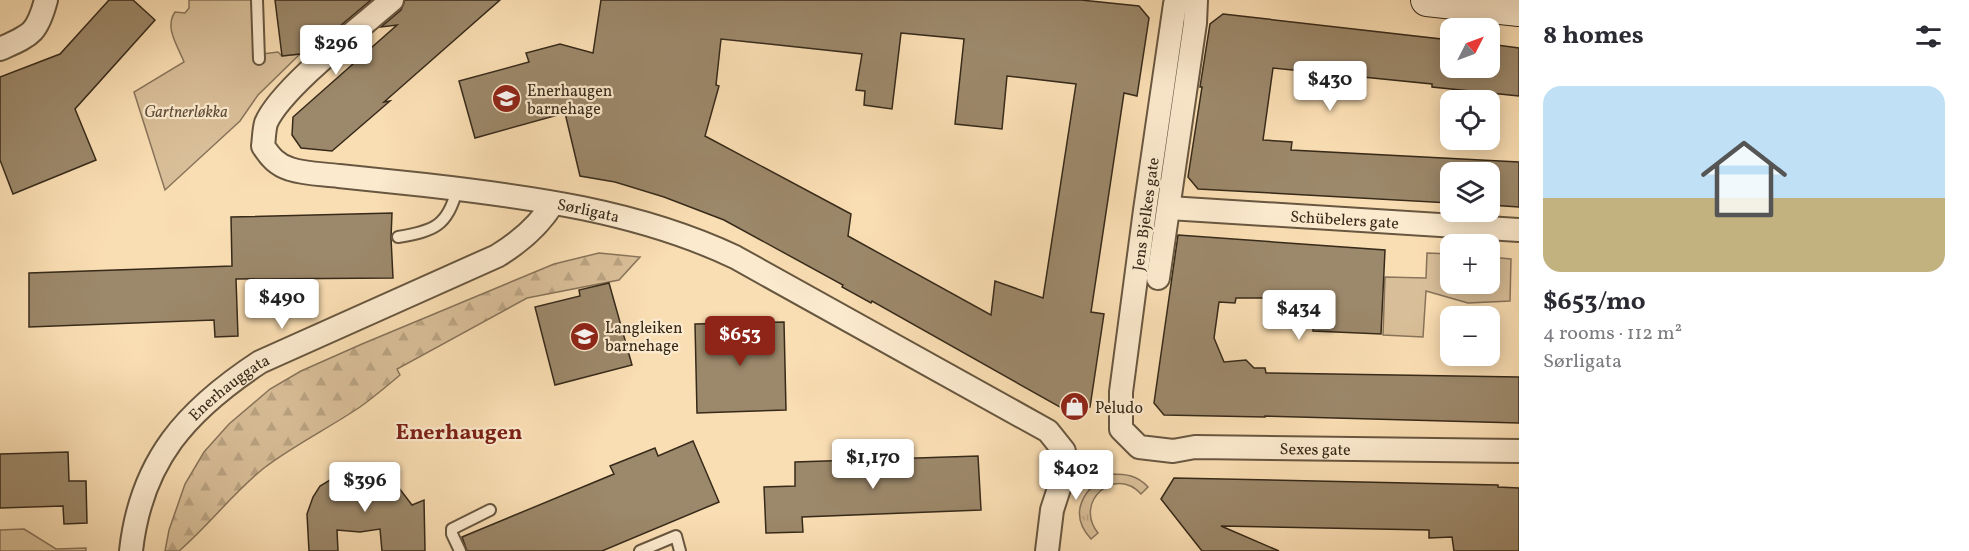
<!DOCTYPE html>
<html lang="en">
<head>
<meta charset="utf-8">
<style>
	body { margin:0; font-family:Vollkorn,serif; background:#f2f2f3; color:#2b2b33; height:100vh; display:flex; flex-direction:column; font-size:22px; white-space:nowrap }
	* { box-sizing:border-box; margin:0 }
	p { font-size:20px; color:#7c7c81 }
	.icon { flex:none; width:33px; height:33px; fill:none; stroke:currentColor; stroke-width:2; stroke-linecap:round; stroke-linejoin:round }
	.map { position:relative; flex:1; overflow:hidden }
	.side { display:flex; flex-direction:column; background:#fff; width:450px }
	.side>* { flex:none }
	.needle { width:39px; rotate:48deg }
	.controls { position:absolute; left:1440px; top:18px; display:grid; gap:12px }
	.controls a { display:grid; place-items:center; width:60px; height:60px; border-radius:12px; background:#fff; box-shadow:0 3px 15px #0003; font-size:30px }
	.price { position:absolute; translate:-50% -51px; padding:0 14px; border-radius:6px; background:#fff; color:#222; font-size:20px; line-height:39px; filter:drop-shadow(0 2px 3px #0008) }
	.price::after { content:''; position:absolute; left:50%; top:36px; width:18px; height:14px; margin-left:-9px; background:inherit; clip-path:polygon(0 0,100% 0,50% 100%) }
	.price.on { background:#8f2418; color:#fff }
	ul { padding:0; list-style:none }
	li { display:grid; align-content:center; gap:12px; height:318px; padding:0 24px }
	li+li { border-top:2px solid #e1e1e2 }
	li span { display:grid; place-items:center; height:186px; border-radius:18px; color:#555 }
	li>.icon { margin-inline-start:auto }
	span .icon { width:108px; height:108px; fill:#fffc; stroke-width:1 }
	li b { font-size:26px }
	h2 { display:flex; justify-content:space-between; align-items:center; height:72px; padding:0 24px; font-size:26px }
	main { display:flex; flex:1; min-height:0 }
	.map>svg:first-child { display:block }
</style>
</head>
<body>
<main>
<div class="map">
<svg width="1519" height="551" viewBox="0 0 1519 551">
	<defs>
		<pattern id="grass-tufts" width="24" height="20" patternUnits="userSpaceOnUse" patternTransform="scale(1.5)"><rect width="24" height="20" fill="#d9bf99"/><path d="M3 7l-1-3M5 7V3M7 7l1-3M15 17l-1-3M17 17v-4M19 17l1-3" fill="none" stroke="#bba483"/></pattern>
		<pattern id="forest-firs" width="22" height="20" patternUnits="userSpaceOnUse" patternTransform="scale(1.5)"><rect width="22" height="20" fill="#d9bf99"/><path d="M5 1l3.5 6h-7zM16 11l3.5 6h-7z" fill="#bba483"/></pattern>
	</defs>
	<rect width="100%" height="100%" fill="#fadeb3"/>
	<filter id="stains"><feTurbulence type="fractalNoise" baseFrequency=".00333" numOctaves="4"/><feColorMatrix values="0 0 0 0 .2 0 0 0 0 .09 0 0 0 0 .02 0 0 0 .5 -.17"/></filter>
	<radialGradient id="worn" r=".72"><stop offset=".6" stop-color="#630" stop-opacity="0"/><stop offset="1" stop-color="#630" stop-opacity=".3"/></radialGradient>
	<!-- grass -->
	<path fill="url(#grass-tufts)" stroke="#88745a" stroke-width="1.5" d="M1111,474C1126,474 1137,475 1148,487L1141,494C1115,465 1073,502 1098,533L1091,539C1067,513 1084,487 1111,474Z"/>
	<!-- forest -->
	<path fill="url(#forest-firs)" stroke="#88745a" stroke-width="1.5" d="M599,253L640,257L619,280L527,298L397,369L400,375C387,386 374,397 360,407C329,428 294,445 264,468C233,493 209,525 179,551H165L169,530L185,484L204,452L229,424L270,389L301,371L362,344L554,264Z"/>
	<!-- park -->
	<g fill="#d9bf99" stroke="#88745a" stroke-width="1.5">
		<path d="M189,0H253L254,55L278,52L282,56L300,54L258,95L240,121L165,190L134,92L184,62C178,46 164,28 175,12L185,13L189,8Z"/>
		<polygon points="1427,253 1450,254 1450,284 1490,284 1490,257 1511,259 1510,301 1468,303 1426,291 1423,337 1383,335 1385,277 1426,278"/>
		<polygon points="24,529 56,549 86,548 86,551 0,551 0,530"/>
	</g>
	<!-- building -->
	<g fill="#9c886a" stroke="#372a1a" stroke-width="1.5" fill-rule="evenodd">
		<polygon points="109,0 133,0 155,20 75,109 96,160 13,194 0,160 0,77 60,54"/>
		<polygon points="275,0 371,0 334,31 327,32 300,54 282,56"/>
		<polygon points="405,0 500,0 384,102 390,101 332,151 301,148 292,135 293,117 397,25 381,27 401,10"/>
		<path d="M601,0H1081L1139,6L1149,18L1137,96L1124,93L1091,312L1104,314L1090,407L1074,415L872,301L871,303L842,287L843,285L724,220L664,197L615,182L580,176L565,113L475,138L459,81L529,62L526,53L560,44L593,53ZM901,33L964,39L955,124L1002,129L1007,76L1076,84L1043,298L995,281L991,315L848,236L851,214L705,136L719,86L716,85L721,39L862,54L856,90L865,91L864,105L892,109Z"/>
		<polygon points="1223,14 1450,40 1450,68 1490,68 1490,44 1519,48 1519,96 1432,87 1432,84 1273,68 1263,140 1292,142 1291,150 1519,162 1519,207 1490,205 1490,172 1450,172 1450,203 1198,189 1188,177 1202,87 1200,87 1210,24"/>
		<polygon points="392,213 391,238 393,278 236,279 238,336 215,337 214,320 29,327 29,273 232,266 231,217"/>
		<polygon points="1178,235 1385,250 1381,334 1313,331 1314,298 1236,298 1235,303 1219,302 1214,338 1224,362 1246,360 1254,368 1265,368 1266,373 1519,377 1519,423 1265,416 1265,417 1164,415 1154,403"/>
		<polygon points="609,283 632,365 555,385 535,307 580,296 579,290"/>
		<polygon points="784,322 786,410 697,413 695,324"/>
		<polygon points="693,441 719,502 602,551 467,551 462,537 614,474 610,466 655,448 658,456"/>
		<polygon points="68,452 69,481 86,481 87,523 64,524 63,506 0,508 0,454"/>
		<polygon points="978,456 981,510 802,517 803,532 766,533 764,487 795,486 795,462"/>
		<polygon points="350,468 365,468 389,480 399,488 412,505 424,500 425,551 382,551 380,529 360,532 337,530 338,551 309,551 307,514 313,497 320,486"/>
		<polygon points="1174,478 1498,485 1498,487 1519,488 1519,551 1454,551 1452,537 1429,538 1429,530 1221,526 1279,551 1202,551 1161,499"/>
	</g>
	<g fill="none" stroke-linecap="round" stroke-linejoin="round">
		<defs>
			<g id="service">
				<polyline points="257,0 259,59"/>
				<path d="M398,237C434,231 448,226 457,189"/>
				<polyline points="460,551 452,534 452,529 490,510"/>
				<polyline points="640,551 676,536 680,551"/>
			</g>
			<g id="minor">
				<path id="s1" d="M392,0C361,27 281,88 266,123C264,130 264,139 263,146C270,157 277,165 290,169C305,174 323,174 339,176C368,179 397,182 425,185C530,197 638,211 735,257L1048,431L1064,451L1065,470L1052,510L1047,551"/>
				<path id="s2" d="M1178,0L1175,4L1145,210L1121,392V429L1139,447L1173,451L1195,447L1519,451"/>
				<path d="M0,49C31,35 37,34 46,0"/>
				<path id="s3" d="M1169,208L1519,230"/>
				<polyline points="1158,278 1195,23 1196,0"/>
				<path id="s4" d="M131,551C141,460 187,410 260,362L497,256C520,242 539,226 553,203"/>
			</g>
			<polyline id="secondary" points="1427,0 1519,10"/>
		</defs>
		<!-- service casing -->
		<use href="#service" stroke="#685740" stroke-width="14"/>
		<!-- minor casing -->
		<use href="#minor" stroke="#685740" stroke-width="26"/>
		<!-- secondary casing -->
		<use href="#secondary" stroke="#372a1a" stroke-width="34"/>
		<!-- service -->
		<use href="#service" stroke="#fceace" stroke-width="10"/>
		<!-- minor -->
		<use href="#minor" stroke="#fceace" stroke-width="22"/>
		<!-- secondary -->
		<use href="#secondary" stroke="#fceace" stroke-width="32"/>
	</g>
	<!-- icons -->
	<defs>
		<symbol id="school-disc" viewBox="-11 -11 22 22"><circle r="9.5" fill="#8f2418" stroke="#fceace"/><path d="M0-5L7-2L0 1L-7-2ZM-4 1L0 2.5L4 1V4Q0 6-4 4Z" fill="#fff"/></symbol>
		<symbol id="shop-disc" viewBox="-11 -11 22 22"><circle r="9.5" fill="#8f2418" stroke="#fceace"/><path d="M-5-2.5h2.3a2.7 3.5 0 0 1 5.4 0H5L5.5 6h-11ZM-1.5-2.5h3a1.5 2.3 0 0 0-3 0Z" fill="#fff"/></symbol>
	</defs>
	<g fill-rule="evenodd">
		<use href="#school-disc" x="490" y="82" width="33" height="33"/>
		<use href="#school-disc" x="568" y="320" width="33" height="33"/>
		<use href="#shop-disc" x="1058" y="390" width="33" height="33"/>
	</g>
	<g text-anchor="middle" stroke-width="4.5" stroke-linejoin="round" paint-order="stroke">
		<!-- poi labels -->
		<g font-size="16" fill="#372a1a" stroke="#fceace" text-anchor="start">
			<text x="527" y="96">Enerhaugen<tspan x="527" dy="18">barnehage</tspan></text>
			<text x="605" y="333">Langleiken<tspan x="605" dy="18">barnehage</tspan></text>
			<text x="1095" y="413">Peludo</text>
		</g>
		<!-- park labels -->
		<g font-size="16" font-style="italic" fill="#604f3a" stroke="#fceace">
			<text x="186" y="117">Gartnerløkka</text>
		</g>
		<!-- street labels -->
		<g font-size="16" fill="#372a1a" stroke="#fceace">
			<text dy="6" stroke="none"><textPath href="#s1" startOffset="538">Sørligata</textPath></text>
			<text transform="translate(1145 214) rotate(-82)" y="6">Jens Bjelkes gate</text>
			<text dy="6" stroke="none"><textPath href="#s3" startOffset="176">Schübelers gate</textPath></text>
			<text dy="6" stroke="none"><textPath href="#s4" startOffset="198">Enerhauggata</textPath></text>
			<text dy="6" stroke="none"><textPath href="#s2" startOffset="636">Sexes gate</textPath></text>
		</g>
		<!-- district labels -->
		<g font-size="22" font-weight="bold" fill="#7a1f14" stroke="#fceace">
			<text x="459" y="439">Enerhaugen</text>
		</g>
	</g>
	<rect width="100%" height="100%" filter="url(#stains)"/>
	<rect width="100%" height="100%" fill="url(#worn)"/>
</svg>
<div class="controls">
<a><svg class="needle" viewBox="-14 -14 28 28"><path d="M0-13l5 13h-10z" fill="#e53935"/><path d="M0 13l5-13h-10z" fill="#7c7c81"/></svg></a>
<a><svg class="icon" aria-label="locate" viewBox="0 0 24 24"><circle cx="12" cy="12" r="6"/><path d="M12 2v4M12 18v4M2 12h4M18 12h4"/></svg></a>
<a><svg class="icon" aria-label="layers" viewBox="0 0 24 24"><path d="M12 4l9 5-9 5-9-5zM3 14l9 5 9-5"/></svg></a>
<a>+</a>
<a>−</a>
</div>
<b class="price" style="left:336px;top:76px">$296</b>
<b class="price" style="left:1330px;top:112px">$430</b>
<b class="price" style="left:282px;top:330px">$490</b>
<b class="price" style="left:1299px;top:341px">$434</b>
<b class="price on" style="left:740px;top:367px">$653</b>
<b class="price" style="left:873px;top:490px">$1,170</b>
<b class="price" style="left:1076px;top:501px">$402</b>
<b class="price" style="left:365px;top:513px">$396</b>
</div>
<section class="side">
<h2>8 homes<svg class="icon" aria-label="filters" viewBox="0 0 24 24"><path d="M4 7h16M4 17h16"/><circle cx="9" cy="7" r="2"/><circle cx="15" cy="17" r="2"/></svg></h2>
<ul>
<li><span style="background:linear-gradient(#bfe0f5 60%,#c2b280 0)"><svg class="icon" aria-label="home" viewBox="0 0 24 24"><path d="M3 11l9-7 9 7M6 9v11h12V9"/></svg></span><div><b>$653/mo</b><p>4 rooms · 112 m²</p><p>Sørligata</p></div></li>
</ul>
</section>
</main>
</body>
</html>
